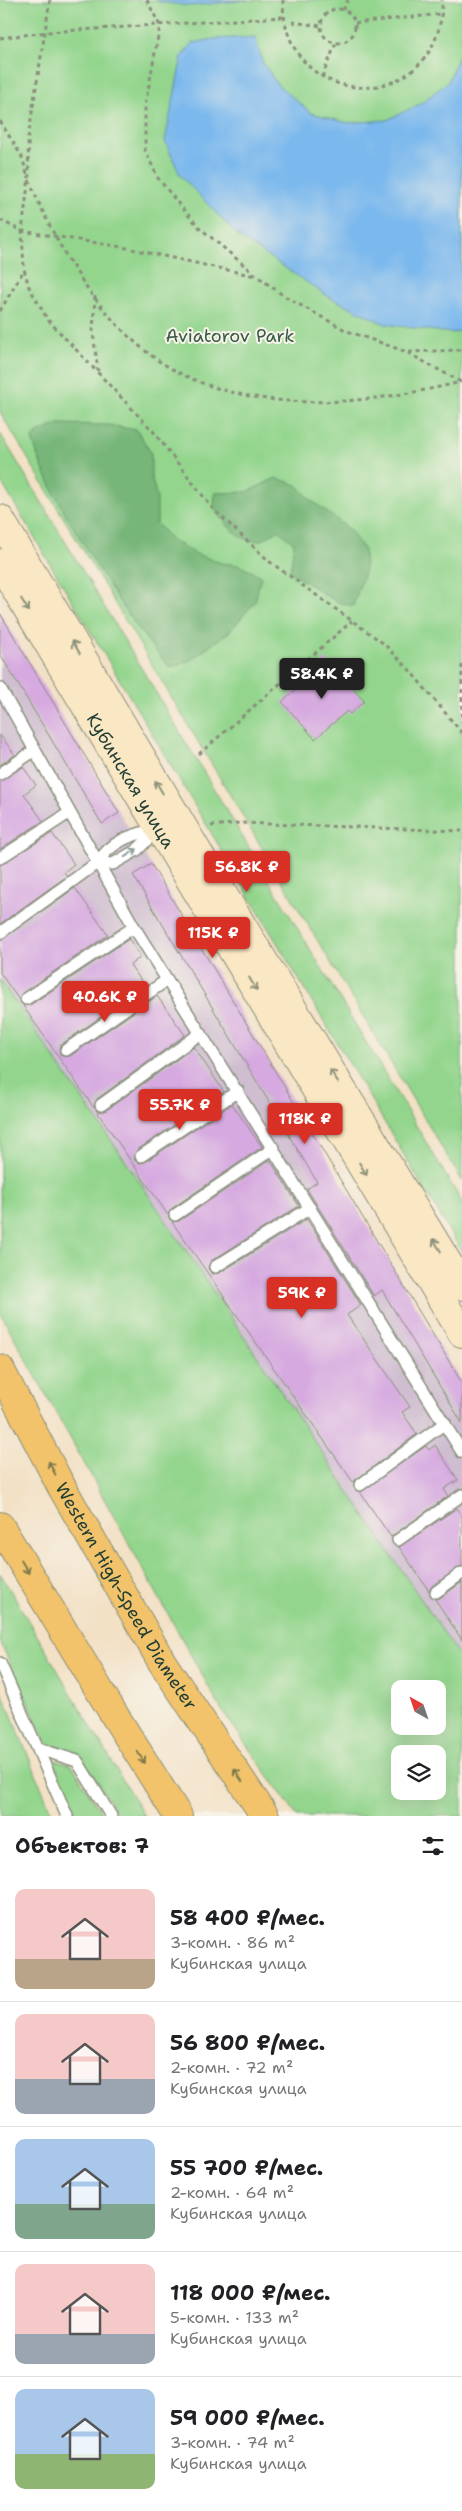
<!DOCTYPE html>
<html lang="ru">
<head>
<meta charset="utf-8">
<style>
	body { margin:0; font-family:"Shantell Sans",sans-serif; background:#f2f2f2; color:#202124; height:100vh; display:flex; flex-direction:column; font-size:19px; white-space:nowrap }
	* { box-sizing:border-box; margin:0 }
	p { font-size:16px; color:#757577 }
	.icon { flex:none; width:28px; height:28px; fill:none; stroke:currentColor; stroke-width:2; stroke-linecap:round; stroke-linejoin:round }
	.map { position:relative; height:1816px; overflow:hidden }
	.panel { display:flex; flex-direction:column; background:#fff; flex:1 }
	.panel>* { flex:none }
	.needle { width:32px; rotate:320deg }
	.fabs { position:absolute; left:391px; top:1680px; display:grid; gap:10px }
	.fabs a { display:grid; place-items:center; width:55px; height:55px; border-radius:10px; background:#fff; box-shadow:0 5px 20px #0002; font-size:25px }
	.price { position:absolute; translate:-50% -42px; padding:0 11px; border-radius:5px; background:#d93025; color:#fff; font-size:16px; line-height:32px; filter:drop-shadow(0 1px 2px #0008) }
	.price::after { content:''; position:absolute; left:50%; top:30px; width:15px; height:11px; margin-left:-8px; background:inherit; clip-path:polygon(0 0,100% 0,50% 100%) }
	.price.on { background:#222; color:#fff }
	ul { padding:0; list-style:none }
	li { display:flex; align-items:center; gap:15px; height:125px; padding:0 15px }
	li+li { border-top:1px solid #e0e0e0 }
	li span { display:grid; place-items:center; flex:none; width:140px; height:100px; border-radius:10px; color:#555 }
	li>.icon { margin-inline-start:auto }
	span .icon { width:60px; height:60px; fill:#fffc; stroke-width:1 }
	li b { font-size:21px }
	h2 { display:flex; justify-content:space-between; align-items:center; height:60px; padding:0 15px; font-size:21px }
	.map>svg:first-child { display:block }
</style>
</head>
<body>
<div class="map">
<svg width="462" height="1816" viewBox="0 0 462 1816">
	<rect width="100%" height="100%" fill="#f7f3e8"/>
	<filter id="ink" filterUnits="userSpaceOnUse"><feTurbulence type="fractalNoise" baseFrequency=".02" numOctaves="2"/><feDisplacementMap in="SourceGraphic" scale="10" xChannelSelector="R" yChannelSelector="G"/><feConvolveMatrix kernelMatrix="1 2 1 2 8 2 1 2 1" color-interpolation-filters="sRGB"/></filter>
	<filter id="wash" filterUnits="userSpaceOnUse"><feTurbulence type="fractalNoise" baseFrequency=".0096" numOctaves="4" result="noise"/><feDisplacementMap in="SourceGraphic" scale="20" xChannelSelector="R" yChannelSelector="G"/><feGaussianBlur stdDeviation="1.12" result="paint"/><feColorMatrix in="noise" values="0 0 0 0 0 0 0 0 0 0 0 0 0 0 0 0 0 1.4 0 .05"/><feComposite in="paint" operator="in"/></filter>
	<g filter="url(#wash)">
		<rect width="100%" height="100%" fill="#f3e1c6"/>
		<!-- industrial -->
		<polygon fill="#cfbdd0" points="0,614 462,1383 462,1660 131,1169 0,980"/>
		<!-- green -->
		<g fill="#93d58d" stroke="#598960" fill-rule="evenodd">
			<polygon points="0,0 462,0 462,1181 0,412"/>
			<polygon points="0,433 462,1202 462,1252 0,480"/>
			<path d="M0,980L131,1169L462,1660V1816H297L221,1709L0,1312ZM400,1689H438V1726H400ZM400,1754H438V1791H400Z"/>
			<polygon points="0,1573 144,1816 119,1816 80,1754 46,1743 0,1641"/>
			<polygon points="0,1687 53,1816 0,1816"/>
			<polygon points="53,1760 72,1765 103,1816 77,1816"/>
		</g>
		<!-- forest -->
		<g fill="#76b678" stroke="#4a7a56">
			<path d="M58,424L108,425L137,430L151,453V476L157,498V524L172,540L196,554L221,563L238,565L261,576L255,602L229,632L188,662L169,667C137,630 111,591 86,548C64,513 44,478 32,439L37,433Z"/>
			<path d="M276,478L297,485L311,500L349,529L364,550L365,570L353,606L337,602L290,572L294,543L278,530C273,533 267,538 261,540C239,545 226,523 214,508L215,493L247,492Z"/>
		</g>
		<!-- water -->
		<g fill="#7ab8ed" stroke="#4c7a90">
			<polygon points="157,0 248,0 191,6 158,2"/>
			<polygon points="255,37 263,63 277,84 311,113 348,123 387,120 420,104 448,82 460,53 462,44 462,331 451,333 385,324 329,297 239,237 180,175 165,141 182,56 193,43 214,39"/>
		</g>
		<g id="blocks">
			<!-- building -->
			<g fill="#d6a9e0">
				<polygon points="0,613 119,813 102,824 0,654"/>
				<polygon points="326,659 364,701 350,714 347,711 315,739 282,702 313,674 312,673"/>
				<polygon points="0,735 15,755 0,765"/>
				<polygon points="23,767 36,785 24,794 43,821 0,849 0,781"/>
				<polygon points="52,833 74,864 64,872 67,876 0,924 0,865"/>
				<polygon points="151,864 462,1383 462,1423 382,1290 374,1296 307,1189 317,1182 133,875"/>
				<polygon points="75,888 108,935 22,993 19,1000 0,973 0,940"/>
				<polygon points="129,939 141,957 130,965 145,986 62,1044 59,1047 60,1054 63,1057 70,1056 157,996 185,1035 97,1099 94,1108 23,1006 30,1005"/>
				<polygon points="194,1047 224,1092 137,1150 134,1156 135,1161 141,1163 145,1162 232,1104 262,1147 171,1209 168,1215 96,1110 105,1111"/>
				<polygon points="270,1160 299,1206 211,1261 208,1268 212,1274 219,1273 307,1219 361,1305 347,1315 410,1407 402,1412 417,1434 353,1482 172,1222 179,1221"/>
				<polygon points="435,1445 458,1480 444,1489 448,1496 391,1537 360,1492 426,1446 429,1450"/>
				<polygon points="457,1508 462,1515 462,1566 432,1586 429,1591 399,1547"/>
				<polygon points="462,1582 462,1640 435,1599 440,1598"/>
			</g>
		</g>
	</g>
	<g filter="url(#ink)">
		<use href="#blocks" fill-opacity="0" stroke="#898f7d" stroke-width="1"/>
		<g fill="none" stroke-linecap="round" stroke-linejoin="round">
			<defs>
				<g id="lane">
					<polyline points="0,688 134,927 462,1452"/>
					<polyline points="0,774 35,750"/>
					<polyline points="0,858 69,813"/>
					<polyline points="97,863 113,864 137,850 158,829"/>
					<path d="M0,933L97,863C113,839 133,835 159,828"/>
					<polyline points="26,999 134,927"/>
					<polyline points="66,1050 167,980"/>
					<polyline points="101,1105 201,1033"/>
					<polyline points="141,1156 238,1091"/>
					<polyline points="175,1215 274,1148"/>
					<polyline points="215,1267 310,1208"/>
					<polyline points="360,1485 445,1423"/>
					<polyline points="398,1540 462,1495"/>
					<polyline points="436,1592 462,1573"/>
					<polyline points="0,1663 67,1816"/>
					<polyline points="39,1749 77,1761 111,1816"/>
				</g>
				<g id="secondary">
					<polyline points="0,519 218,886 462,1286"/>
					<path id="s1" d="M0,563L462,1333"/>
				</g>
				<g id="highway">
					<path id="s2" d="M0,1369L60,1484L162,1662L265,1816"/>
					<polyline points="0,1526 115,1716 178,1816"/>
				</g>
			</defs>
			<!-- lane casing -->
			<use href="#lane" stroke="#898f7d" stroke-width="14"/>
			<!-- secondary casing -->
			<use href="#secondary" stroke="#898f7d" stroke-width="30"/>
			<!-- highway casing -->
			<use href="#highway" stroke="#898f7d" stroke-width="30"/>
			<!-- path -->
			<g stroke="#898f7d" stroke-width="3" stroke-dasharray="4 4" stroke-linecap="butt">
				<polyline points="50,0 28,138 29,178 22,231 24,269 29,287 48,320 153,431 213,509 270,562 383,643 407,667 462,733"/>
				<polyline points="147,0 160,26 145,106 145,150 158,178 181,207 200,228 257,276 284,296 347,331 407,352 462,350"/>
				<path d="M283,0C283,117 444,116 442,0"/>
				<circle cx="338" cy="26" r="17"/>
				<polyline points="343,10 348,0"/>
				<polyline points="292,22 321,26"/>
				<polyline points="355,23 442,14"/>
				<polyline points="0,38 47,32 283,17"/>
				<polyline points="322,77 336,43"/>
				<polyline points="0,121 22,157 27,174"/>
				<path d="M29,180C59,254 113,345 190,378C274,415 374,403 461,382"/>
				<polyline points="0,220 22,231 122,247 255,276"/>
				<polyline points="95,296 93,332 98,371"/>
				<polyline points="0,311 24,270"/>
				<polyline points="408,353 461,382"/>
				<polyline points="462,665 462,722"/>
				<polyline points="199,754 352,621"/>
				<polyline points="211,826 241,823 462,831"/>
			</g>
			<!-- lane -->
			<use href="#lane" stroke="#fff" stroke-width="11"/>
			<!-- secondary -->
			<use href="#secondary" stroke="#fae7c3" stroke-width="28"/>
			<!-- highway -->
			<use href="#highway" stroke="#f2c36a" stroke-width="28"/>
		</g>
		<!-- one-way arrows -->
		<defs><path id="oneway-shaft" d="M-6 0H5M1.5-3L5.5 0L1.5 3" fill="none" stroke-width="1.6" stroke-linecap="round" stroke-linejoin="round" transform="scale(1.25)"/></defs>
		<g stroke="#8c927c">
			<use href="#oneway-shaft" transform="translate(25 605) rotate(59)"/>
			<use href="#oneway-shaft" transform="translate(76 647) rotate(-121)"/>
			<use href="#oneway-shaft" transform="translate(159 787) rotate(-121)"/>
			<use href="#oneway-shaft" transform="translate(253 984) rotate(59)"/>
			<use href="#oneway-shaft" transform="translate(334 1076) rotate(-121)"/>
			<use href="#oneway-shaft" transform="translate(363 1169) rotate(59)"/>
			<use href="#oneway-shaft" transform="translate(437 1245) rotate(-121)"/>
		</g>
		<use stroke="#8f9e9a" href="#oneway-shaft" transform="translate(131 853) rotate(-33)"/>
		<g stroke="#7e794c">
			<use href="#oneway-shaft" transform="translate(52 1468) rotate(-117)"/>
			<use href="#oneway-shaft" transform="translate(25 1567) rotate(59)"/>
			<use href="#oneway-shaft" transform="translate(141 1757) rotate(57)"/>
			<use href="#oneway-shaft" transform="translate(238 1775) rotate(-124)"/>
		</g>
	</g>
	<g text-anchor="middle" stroke-width="4" stroke-linejoin="round" paint-order="stroke">
		<!-- park labels -->
		<g font-size="18" fill="#365b46" stroke="#f7f3e8">
			<text x="230" y="342">Aviatorov Park</text>
		</g>
		<!-- street labels -->
		<g font-size="18" fill="#1f3d34" stroke="#f7f3e8">
			<text dy="6" stroke="none"><textPath href="#s1" startOffset="254">Кубинская улица</textPath></text>
			<text dy="6" stroke="none"><textPath href="#s2" startOffset="260">Western High-Speed Diameter</textPath></text>
		</g>
	</g>
</svg>
<div class="fabs">
<a><svg class="needle" viewBox="-14 -14 28 28"><path d="M0-13l5 13h-10z" fill="#e53935"/><path d="M0 13l5-13h-10z" fill="#757577"/></svg></a>
<a><svg class="icon" aria-label="layers" viewBox="0 0 24 24"><path d="M12 4l9 5-9 5-9-5zM3 14l9 5 9-5"/></svg></a>
</div>
<b class="price on" style="left:322px;top:700px">58.4K ₽</b>
<b class="price" style="left:247px;top:893px">56.8K ₽</b>
<b class="price" style="left:213px;top:959px">115K ₽</b>
<b class="price" style="left:105px;top:1023px">40.6K ₽</b>
<b class="price" style="left:180px;top:1131px">55.7K ₽</b>
<b class="price" style="left:305px;top:1145px">118K ₽</b>
<b class="price" style="left:302px;top:1319px">59K ₽</b>
</div>
<section class="panel">
<h2>Объектов: 7<svg class="icon" aria-label="filters" viewBox="0 0 24 24"><path d="M4 7h16M4 17h16"/><circle cx="9" cy="7" r="2"/><circle cx="15" cy="17" r="2"/></svg></h2>
<ul>
<li><span style="background:linear-gradient(#f6c9c9 70%,#b9a48a 0)"><svg class="icon" aria-label="home" viewBox="0 0 24 24"><path d="M3 11l9-7 9 7M6 9v11h12V9"/></svg></span><div><b>58 400 ₽/мес.</b><p>3-комн. · 86 m²</p><p>Кубинская улица</p></div></li>
<li><span style="background:linear-gradient(#f6c9c9 65%,#9aa5b1 0)"><svg class="icon" aria-label="home" viewBox="0 0 24 24"><path d="M3 11l9-7 9 7M6 9v11h12V9"/></svg></span><div><b>56 800 ₽/мес.</b><p>2-комн. · 72 m²</p><p>Кубинская улица</p></div></li>
<li><span style="background:linear-gradient(#a9c7e8 65%,#7fa58c 0)"><svg class="icon" aria-label="home" viewBox="0 0 24 24"><path d="M3 11l9-7 9 7M6 9v11h12V9"/></svg></span><div><b>55 700 ₽/мес.</b><p>2-комн. · 64 m²</p><p>Кубинская улица</p></div></li>
<li><span style="background:linear-gradient(#f6c9c9 70%,#9aa5b1 0)"><svg class="icon" aria-label="home" viewBox="0 0 24 24"><path d="M3 11l9-7 9 7M6 9v11h12V9"/></svg></span><div><b>118 000 ₽/мес.</b><p>5-комн. · 133 m²</p><p>Кубинская улица</p></div></li>
<li><span style="background:linear-gradient(#a9c7e8 65%,#8fb573 0)"><svg class="icon" aria-label="home" viewBox="0 0 24 24"><path d="M3 11l9-7 9 7M6 9v11h12V9"/></svg></span><div><b>59 000 ₽/мес.</b><p>3-комн. · 74 m²</p><p>Кубинская улица</p></div></li>
</ul>
</section>
</body>
</html>
